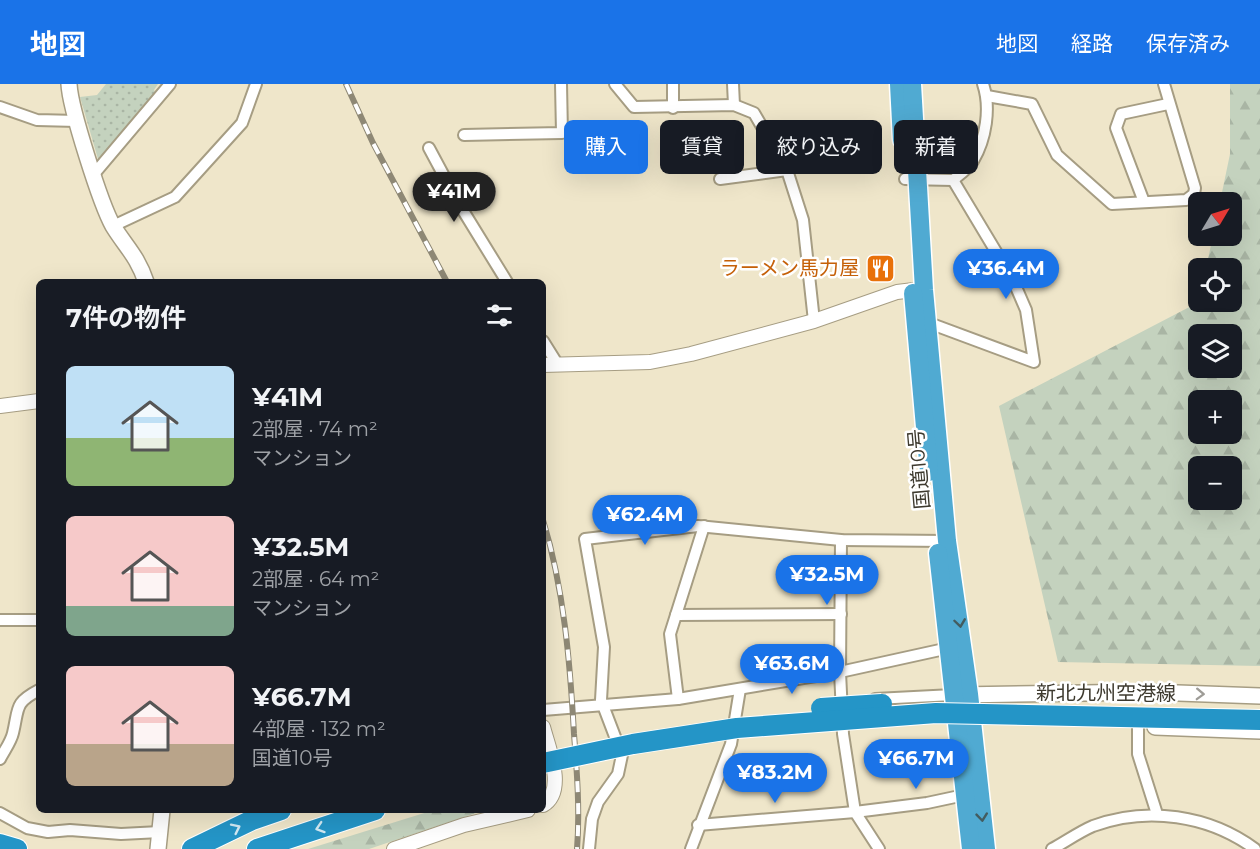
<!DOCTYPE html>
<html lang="ja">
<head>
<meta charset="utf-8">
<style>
	body { margin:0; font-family:Montserrat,"Noto Sans JP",sans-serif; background:#20242c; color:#f1f3f6; height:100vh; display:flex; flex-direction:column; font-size:22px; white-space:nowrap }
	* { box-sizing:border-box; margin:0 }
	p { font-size:20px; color:#9ea1a6 }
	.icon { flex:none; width:33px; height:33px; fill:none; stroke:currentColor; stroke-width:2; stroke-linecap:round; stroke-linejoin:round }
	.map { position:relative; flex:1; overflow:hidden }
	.sheet { position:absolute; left:36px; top:195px; width:510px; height:534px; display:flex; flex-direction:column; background:#171b24; border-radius:9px; box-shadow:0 6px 24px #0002 }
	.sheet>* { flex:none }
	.banner { position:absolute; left:564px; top:36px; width:570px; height:54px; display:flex; gap:12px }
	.needle { width:39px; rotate:52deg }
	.controls { position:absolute; left:1188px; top:108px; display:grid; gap:12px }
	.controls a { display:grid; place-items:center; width:54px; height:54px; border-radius:9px; background:#171b24; box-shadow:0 6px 24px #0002; font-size:30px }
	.price { position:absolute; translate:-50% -51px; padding:0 14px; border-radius:21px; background:#1a73e8; color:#fff; font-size:20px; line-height:39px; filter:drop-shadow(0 2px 3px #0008) }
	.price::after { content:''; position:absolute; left:50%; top:36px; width:18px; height:14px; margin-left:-9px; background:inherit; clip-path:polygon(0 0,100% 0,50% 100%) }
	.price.on { background:#222; color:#fff }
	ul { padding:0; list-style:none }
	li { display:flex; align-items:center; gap:18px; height:150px; padding:0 30px }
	li span { display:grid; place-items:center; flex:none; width:168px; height:120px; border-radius:9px; color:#555 }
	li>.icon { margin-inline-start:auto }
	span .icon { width:72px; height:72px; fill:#fffc; stroke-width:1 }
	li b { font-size:26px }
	h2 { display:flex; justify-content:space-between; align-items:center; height:72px; padding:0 30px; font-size:26px }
	.chip { padding:0 21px; border-radius:9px; background:#171b24; box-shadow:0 6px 24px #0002; font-size:21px; line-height:54px }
	.chip.on { background:#1a73e8; color:#fff }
	header { display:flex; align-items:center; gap:36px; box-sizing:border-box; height:84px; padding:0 30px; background:#1a73e8; color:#fff }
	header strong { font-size:28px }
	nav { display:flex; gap:33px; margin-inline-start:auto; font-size:21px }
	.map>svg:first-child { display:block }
</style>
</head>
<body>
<header>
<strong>地図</strong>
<nav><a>地図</a><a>経路</a><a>保存済み</a></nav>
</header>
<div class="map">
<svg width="1260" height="765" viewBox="0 0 1260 765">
	<defs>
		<pattern id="forest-firs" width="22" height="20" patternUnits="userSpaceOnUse" patternTransform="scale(1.5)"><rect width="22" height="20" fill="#c4d2be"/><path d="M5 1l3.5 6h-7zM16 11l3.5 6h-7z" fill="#a9b5a4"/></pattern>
		<pattern id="park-dots" width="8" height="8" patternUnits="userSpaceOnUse" patternTransform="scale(1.5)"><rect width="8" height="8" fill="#c4d2be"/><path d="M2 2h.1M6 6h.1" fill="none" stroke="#a9b5a4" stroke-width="1.8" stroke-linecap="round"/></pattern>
	</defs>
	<rect width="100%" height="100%" fill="#efe6ca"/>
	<!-- forest -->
	<g fill="url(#forest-firs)" fill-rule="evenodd">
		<path d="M1230,0H1260V582L1058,578L999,322L1199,218H1232V184H1206L1213,152H1232V118H1220L1230,70ZM1198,250H1232V284H1198ZM1198,316H1232V350H1198ZM1198,382H1232V416H1198Z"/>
		<polygon points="434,726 485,726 369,765 308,765"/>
	</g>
	<!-- park -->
	<polygon fill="url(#park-dots)" points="106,0 158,0 154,6 157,10 98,75 80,13 97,11"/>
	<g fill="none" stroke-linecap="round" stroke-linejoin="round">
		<defs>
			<g id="minor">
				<polyline points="615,0 634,23 734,21 754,29 787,86 803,136 814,237"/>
				<polyline points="673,0 673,24"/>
				<polyline points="733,0 734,21"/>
				<polyline points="987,12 1032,20 1057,71 1112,120 1186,116 1194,110 1195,104 1164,0"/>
				<polyline points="0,23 37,36 77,37"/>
				<polyline points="464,51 562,49 561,0"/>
				<polyline points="429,64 459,120 507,198"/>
				<polyline points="94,90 170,0"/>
				<polyline points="720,95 787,86"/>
				<path d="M905,95L953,96C959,91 969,84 973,77C986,55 991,24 983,0"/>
				<polyline points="1144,118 1116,44 1121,30 1168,20"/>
				<polyline points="113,142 175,113 242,39 256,0"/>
				<polyline points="929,239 1034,278 1026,226 1013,196 953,96"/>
				<polyline points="543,257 558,281"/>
				<polyline points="841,456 840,588 843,650 855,728 879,765"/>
				<polyline points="676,531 841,530"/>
				<polyline points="0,536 39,536"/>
				<polyline points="678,615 670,550 704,442"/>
				<polyline points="875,615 953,611"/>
				<polyline points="543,626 678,615 840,588 940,566 947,561"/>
				<polyline points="1138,643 1138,670 1157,730"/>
				<path d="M0,675C4,667 11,658 13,649C19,624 14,619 39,606"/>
				<polyline points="0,729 27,744 48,748 70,746 121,750 160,748"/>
				<polyline points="698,741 855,728 927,719 969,710"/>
				<polyline points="589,765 592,735 598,718 618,690 622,671 601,616 604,563 585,455 698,442 841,456 947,457"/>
				<polyline points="691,765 731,660 740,605"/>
				<path d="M1052,765C1065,758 1079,748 1093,742C1147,722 1209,731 1255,765"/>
			</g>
			<g id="tertiary">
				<polyline points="543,281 650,278 691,270 814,237 897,208 922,205"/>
				<polyline points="0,322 39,317"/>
				<path d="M543,643C548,663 567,707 543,721"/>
				<polyline points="394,765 464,741 528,726"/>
			</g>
			<g id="secondary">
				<path d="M69,0C70,24 101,121 113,142C126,163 138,173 146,198"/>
				<polyline points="959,611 1151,608 1260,612"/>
				<polyline points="1155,643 1260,647"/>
				<polyline points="158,765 162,726"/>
			</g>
			<g id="trunk">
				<polyline points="899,0 902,56"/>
				<polyline points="912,0 924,206 947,457 969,610 986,765"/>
				<polyline points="913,209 929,388"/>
				<polyline points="938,469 971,765"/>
			</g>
			<g id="motorway">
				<polyline points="0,760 17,765"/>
				<polyline points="192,765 252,736 281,726"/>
				<polyline points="257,765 375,726"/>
			</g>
		</defs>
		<!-- minor casing -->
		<use href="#minor" stroke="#a69d83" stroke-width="14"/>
		<!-- tertiary casing -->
		<use href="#tertiary" stroke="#a69d83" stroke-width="16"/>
		<!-- secondary casing -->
		<use href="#secondary" stroke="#a69d83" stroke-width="18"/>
		<!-- trunk casing -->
		<use href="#trunk" stroke="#fff" stroke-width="21"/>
		<!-- motorway casing -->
		<use href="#motorway" stroke="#fff" stroke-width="22"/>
		<!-- minor -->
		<use href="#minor" stroke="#fff" stroke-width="10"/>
		<!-- tertiary -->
		<use href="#tertiary" stroke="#fff" stroke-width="14"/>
		<!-- secondary -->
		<use href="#secondary" stroke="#fff" stroke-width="15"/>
		<!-- trunk -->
		<use href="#trunk" stroke="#50aad2" stroke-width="18"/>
		<!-- motorway -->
		<use href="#motorway" stroke="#2495c7" stroke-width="20"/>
		<defs>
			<g id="rail">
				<polyline points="346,0 373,59 447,198"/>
				<path d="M543,436C564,505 570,578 574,650C577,688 580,727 577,765"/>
			</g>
		</defs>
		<!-- rail casing -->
		<use href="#rail" stroke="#8e8875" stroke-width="6"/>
		<!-- rail -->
		<use href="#rail" stroke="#fff" stroke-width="4" stroke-dasharray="11" stroke-linecap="butt"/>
		<defs>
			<g id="motorway-bridge">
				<polyline points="821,624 882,620"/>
				<polyline points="543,679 633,660 737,644 936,629 1260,636"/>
			</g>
		</defs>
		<!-- motorway-bridge casing -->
		<use href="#motorway-bridge" stroke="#fff" stroke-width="22" stroke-linecap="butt"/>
		<!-- motorway-bridge -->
		<use href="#motorway-bridge" stroke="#2495c7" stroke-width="20"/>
	</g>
	<!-- one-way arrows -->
	<defs><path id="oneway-chevron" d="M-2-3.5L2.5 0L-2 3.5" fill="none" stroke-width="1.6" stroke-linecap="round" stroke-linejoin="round" transform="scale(1.5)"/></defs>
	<g stroke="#435c60">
		<use href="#oneway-chevron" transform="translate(960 539) rotate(82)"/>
		<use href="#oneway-chevron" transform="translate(982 733) rotate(84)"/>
	</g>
	<use stroke="#9e9c97" href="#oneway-chevron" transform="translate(1200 610) rotate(2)"/>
	<g stroke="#d3eaf4">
		<use href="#oneway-chevron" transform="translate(236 744) rotate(-26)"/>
		<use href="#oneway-chevron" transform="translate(320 744) rotate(162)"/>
	</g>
	<!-- icons -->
	<defs>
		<symbol id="restaurant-square" viewBox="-11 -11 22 22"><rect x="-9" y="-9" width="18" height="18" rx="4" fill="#e8710a" stroke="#fff"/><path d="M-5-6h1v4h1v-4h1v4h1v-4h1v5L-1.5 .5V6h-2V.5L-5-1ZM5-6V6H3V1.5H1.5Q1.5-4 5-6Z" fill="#fff"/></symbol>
	</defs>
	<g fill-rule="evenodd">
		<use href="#restaurant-square" x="864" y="168" width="33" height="33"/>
	</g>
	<g text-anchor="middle" stroke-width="5" stroke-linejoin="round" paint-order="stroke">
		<!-- food labels -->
		<g font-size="20" fill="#c56008" stroke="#fff" text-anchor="end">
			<text x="859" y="191">ラーメン馬力屋</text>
		</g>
		<!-- street labels -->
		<g font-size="20" fill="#3e3a2f" stroke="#fff">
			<text transform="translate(919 385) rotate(-95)" y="7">国道10号</text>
			<text x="1106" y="616">新北九州空港線</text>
		</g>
	</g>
</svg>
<div class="controls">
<a><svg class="needle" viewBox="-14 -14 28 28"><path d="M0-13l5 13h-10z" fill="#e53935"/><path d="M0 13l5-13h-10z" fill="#9ea1a6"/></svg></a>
<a><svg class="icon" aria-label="locate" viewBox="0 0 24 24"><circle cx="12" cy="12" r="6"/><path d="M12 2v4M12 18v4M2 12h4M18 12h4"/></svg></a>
<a><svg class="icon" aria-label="layers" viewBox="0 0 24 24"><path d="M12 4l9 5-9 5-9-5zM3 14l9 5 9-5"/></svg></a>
<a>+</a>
<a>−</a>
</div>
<b class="price on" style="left:454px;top:139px">¥41M</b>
<b class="price" style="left:1006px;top:216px">¥36.4M</b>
<b class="price" style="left:645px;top:462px">¥62.4M</b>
<b class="price" style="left:827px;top:522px">¥32.5M</b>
<b class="price" style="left:792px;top:611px">¥63.6M</b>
<b class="price" style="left:916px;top:706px">¥66.7M</b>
<b class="price" style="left:775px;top:720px">¥83.2M</b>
<div class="banner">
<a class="chip on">購入</a>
<a class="chip">賃貸</a>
<a class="chip">絞り込み</a>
<a class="chip">新着</a>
</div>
<section class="sheet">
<h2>7件の物件<svg class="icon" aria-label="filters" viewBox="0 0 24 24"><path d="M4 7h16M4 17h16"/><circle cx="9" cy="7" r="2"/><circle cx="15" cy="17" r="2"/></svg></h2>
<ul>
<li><span style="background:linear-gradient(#bfe0f5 60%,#8fb573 0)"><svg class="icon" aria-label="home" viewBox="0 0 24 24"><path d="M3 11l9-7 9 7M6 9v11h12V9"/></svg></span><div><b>¥41M</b><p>2部屋 · 74 m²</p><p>マンション</p></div></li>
<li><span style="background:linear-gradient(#f6c9c9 75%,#7fa58c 0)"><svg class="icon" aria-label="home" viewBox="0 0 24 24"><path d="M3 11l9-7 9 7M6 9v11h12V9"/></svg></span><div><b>¥32.5M</b><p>2部屋 · 64 m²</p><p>マンション</p></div></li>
<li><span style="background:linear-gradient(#f6c9c9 65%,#b9a48a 0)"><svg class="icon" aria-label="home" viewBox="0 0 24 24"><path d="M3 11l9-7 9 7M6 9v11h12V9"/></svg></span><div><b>¥66.7M</b><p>4部屋 · 132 m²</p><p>国道10号</p></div></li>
</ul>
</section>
</div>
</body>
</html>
